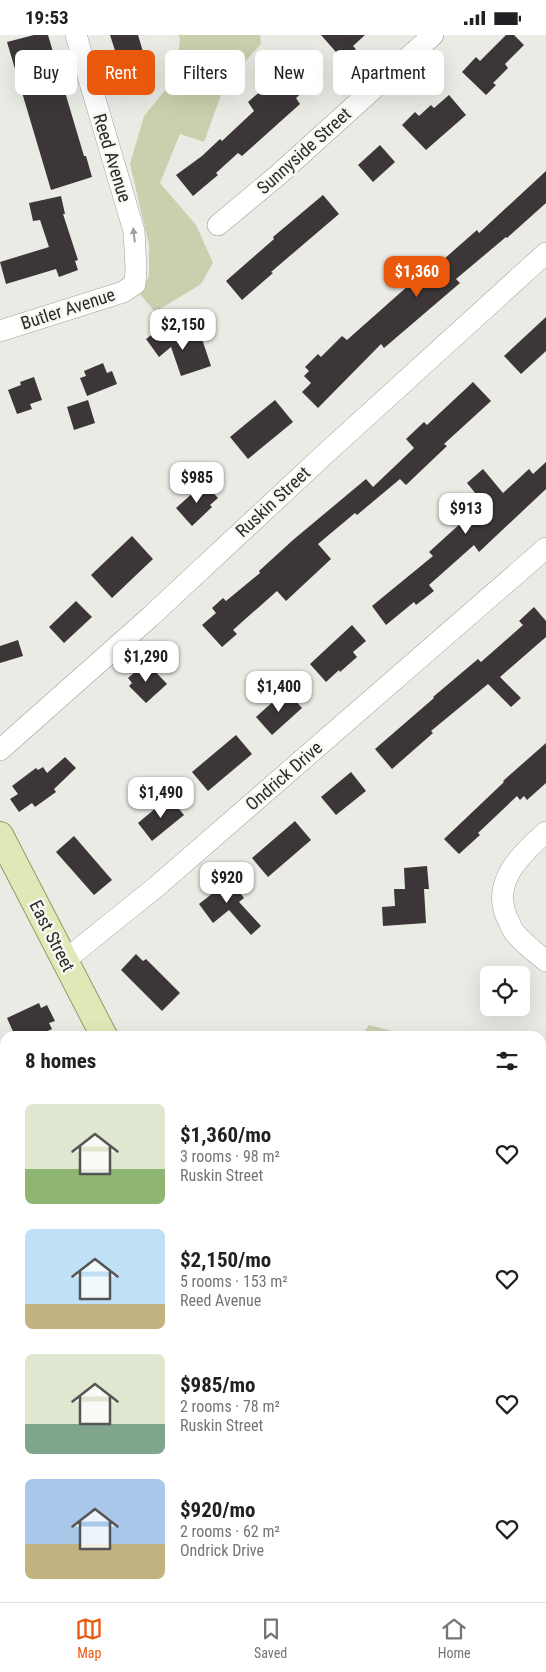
<!DOCTYPE html>
<html lang="en">
<head>
<meta charset="utf-8">
<style>
	body { margin:0; font-family:"Roboto Condensed",sans-serif; background:#f6f6f6; color:#202124; height:100vh; display:flex; flex-direction:column; font-size:19px; white-space:nowrap }
	* { box-sizing:border-box; margin:0 }
	p { font-size:16px; color:#757577 }
	.icon { flex:none; width:28px; height:28px; fill:none; stroke:currentColor; stroke-width:2; stroke-linecap:round; stroke-linejoin:round }
	.map { position:relative; flex:1; overflow:hidden }
	.details { position:absolute; left:0px; top:996px; width:546px; height:571px; display:flex; flex-direction:column; background:#fff; border-radius:15px 15px 0 0; box-shadow:0 5px 20px #0002 }
	.details>* { flex:none }
	.hud { position:absolute; left:15px; top:15px; width:516px; height:45px; display:flex; gap:10px }
	.tools { position:absolute; left:480px; top:931px; display:grid; gap:10px }
	.tools a { display:grid; place-items:center; width:50px; height:50px; border-radius:8px; background:#fff; box-shadow:0 5px 20px #0002; font-size:25px }
	.price { position:absolute; translate:-50% -42px; padding:0 11px; border-radius:10px; background:#fff; color:#222; font-size:16px; line-height:32px; filter:drop-shadow(0 1px 2px #0008) }
	.price::after { content:''; position:absolute; left:50%; top:30px; width:15px; height:11px; margin-left:-8px; background:inherit; clip-path:polygon(0 0,100% 0,50% 100%) }
	.price.on { background:#ea580c; color:#fff }
	ul { padding:0; list-style:none }
	li { display:flex; align-items:center; gap:15px; height:125px; padding:0 25px }
	li span { display:grid; place-items:center; flex:none; width:140px; height:100px; border-radius:8px; color:#555 }
	li>.icon { margin-inline-start:auto }
	span .icon { width:60px; height:60px; fill:#fffc; stroke-width:1 }
	li b { font-size:21px }
	h2 { display:flex; justify-content:space-between; align-items:center; height:60px; padding:0 25px; font-size:21px }
	.chip { padding:0 18px; border-radius:8px; background:#fff; box-shadow:0 5px 20px #0002; font-size:18px; line-height:45px }
	.chip.on { background:#ea580c; color:#fff }
	.status { display:flex; justify-content:space-between; align-items:center; height:35px; padding:0 25px; background:#fff; direction:ltr }
	.status svg { height:14px; fill:currentColor }
	.dock { display:flex; justify-content:space-around; align-items:center; height:70px; border-top:1px solid #e0e0e0; background:#fff; font-size:14px; color:#757577 }
	.dock a { display:grid; justify-items:center; gap:2px }
	.dock .on { color:#ea580c }
	.map>svg:first-child { display:block }
</style>
</head>
<body>
<div class="status"><b>19:53</b><svg viewBox="0 0 49 12"><path d="M0 12V9h3v3zM5 12V6h3v6zM10 12V3h3v9zM15 12V0h3v12zM26 1h20v11H26zM47 4h2v5h-2z"/></svg></div>
<div class="map">
<svg width="546" height="1567" viewBox="0 0 546 1567">
	<rect width="100%" height="100%" fill="#e9ebe4"/>
	<!-- green -->
	<g fill="#c9d0ad">
		<polygon points="178,0 260,0 261,9 225,49 204,107 180,99 160,148 196,190 213,228 201,249 155,277 140,259 149,241 149,210 130,129 144,81 176,42 180,4"/>
		<polygon points="369,990 411,1001 361,1001"/>
	</g>
	<!-- building -->
	<g fill="#3c3638">
		<polygon points="34,0 48,0 84,121 86,121 92,142 51,155 7,7"/>
		<polygon points="110,0 138,0 150,40 130,47 124,30 120,31"/>
		<polygon points="321,0 365,0 353,11 356,14 343,25"/>
		<polygon points="506,0 514,0 524,10 505,29 508,33 493,48 496,50 486,60 462,37 476,22 480,26"/>
		<polygon points="287,33 305,55 296,63 300,69 242,121 238,118 216,138 218,140 193,161 176,140 202,121 220,104 222,106 254,76 248,67"/>
		<polygon points="449,60 466,80 426,115 402,90 415,77 419,81 431,70 434,73"/>
		<polygon points="380,110 395,127 373,147 358,130"/>
		<polygon points="546,136 546,168 507,203 506,202 456,244 460,248 384,313 381,309 318,373 302,357 311,348 304,341 309,336 305,332 318,319 321,322 342,301 347,305 409,250 411,253 477,195 479,198"/>
		<polygon points="323,160 339,179 271,237 273,238 242,265 226,246 274,204 273,202"/>
		<polygon points="61,161 65,179 63,179 78,225 75,226 78,235 59,242 56,234 6,249 0,227 49,212 40,185 33,186 29,168"/>
		<polygon points="546,282 546,316 521,339 504,321"/>
		<polygon points="159,294 170,307 169,305 199,295 211,331 181,341 171,312 159,322 146,304"/>
		<polygon points="103,328 107,338 112,336 117,349 87,361 80,343 86,341 84,336"/>
		<polygon points="34,342 42,365 30,369 32,374 17,379 8,355 21,350 20,347"/>
		<polygon points="473,347 491,366 444,409 447,411 406,450 400,444 357,480 355,478 318,509 331,524 286,566 277,556 233,595 237,599 222,612 202,590 216,578 212,573 223,563 226,566 260,538 259,536 293,505 366,444 373,452 414,413 406,404 424,387 427,390"/>
		<polygon points="88,365 95,388 74,395 67,372"/>
		<polygon points="275,365 293,387 248,424 230,402"/>
		<polygon points="546,427 546,454 479,517 474,510 429,550 434,556 416,570 414,567 386,590 372,571 433,521 429,517 461,488 454,479 476,459 467,448 483,434 503,458 529,434 533,439"/>
		<polygon points="204,448 218,463 210,470 212,472 192,491 176,473"/>
		<polygon points="132,501 153,524 112,563 91,540"/>
		<polygon points="76,566 92,582 64,608 49,592"/>
		<polygon points="534,572 546,586 546,602 500,642 521,663 511,672 488,649 431,696 433,698 392,734 375,714 434,663 433,662 478,624 481,627 523,590 519,586"/>
		<polygon points="352,590 366,606 353,617 357,622 340,637 339,635 326,647 310,629"/>
		<polygon points="18,605 23,621 0,628 0,611"/>
		<polygon points="143,630 146,635 150,631 167,649 146,668 129,651 132,648 128,643"/>
		<polygon points="286,655 302,673 272,700 256,682"/>
		<polygon points="236,700 252,719 208,756 192,737"/>
		<polygon points="546,708 546,748 527,765 524,761 520,765 517,761 478,798 480,800 459,819 444,804 504,747 503,746"/>
		<polygon points="65,722 76,733 54,754 56,757 35,772 32,768 19,777 10,764 18,759 12,751 36,733 38,735 43,732 47,738"/>
		<polygon points="351,737 366,756 336,780 321,762"/>
		<polygon points="169,762 184,780 152,806 138,788"/>
		<polygon points="295,786 311,805 268,842 252,823"/>
		<polygon points="74,801 112,845 94,860 56,817"/>
		<polygon points="427,831 429,854 424,854 426,888 383,891 382,872 395,871 394,854 405,854 404,833"/>
		<polygon points="213,838 224,850 230,845 244,863 239,867 261,891 251,900 229,875 213,888 199,869 213,858 204,846"/>
		<polygon points="136,919 143,926 146,924 180,958 162,976 121,935"/>
		<polygon points="39,968 41,973 47,970 55,986 49,988 52,994 37,1001 15,1001 7,983"/>
	</g>
	<g fill="none" stroke-linecap="round" stroke-linejoin="round">
		<defs>
			<g id="minor">
				<polyline points="218,190 277,141 433,0"/>
				<polyline points="0,296 123,257 135,249 136,233 134,196 76,0"/>
				<polyline points="0,715 150,582 325,419 546,218"/>
				<path d="M546,797C521,819 491,847 507,883C510,887 511,893 514,897C523,908 535,917 546,926"/>
				<polyline points="64,926 156,852 546,513"/>
				<polyline points="541,1265 546,1259"/>
				<polyline points="0,1277 5,1282"/>
				<polyline points="541,1329 546,1333"/>
				<polyline points="541,1510 546,1508"/>
				<polyline points="230,1562 230,1567"/>
				<polyline points="536,1567 546,1564"/>
			</g>
			<g id="major">
				<polyline points="0,800 104,1001"/>
				<polyline points="486,1562 488,1567"/>
			</g>
		</defs>
		<!-- minor casing -->
		<use href="#minor" stroke="#9e9f99" stroke-width="22"/>
		<!-- major casing -->
		<use href="#major" stroke="#939c67" stroke-width="28"/>
		<!-- minor -->
		<use href="#minor" stroke="#fff" stroke-width="21"/>
		<!-- major -->
		<use href="#major" stroke="#e0e8b8" stroke-width="26"/>
	</g>
	<!-- one-way arrows -->
	<defs><path id="oneway-solid" d="M-6-.8H1V-3.2L6.5 0L1 3.2V.8H-6Z" transform="scale(1.25)"/></defs>
	<use fill="#9fa09e" href="#oneway-solid" transform="translate(134 200) rotate(-97)"/>
	<g text-anchor="middle" stroke-width="5" stroke-linejoin="round" paint-order="stroke">
		<!-- street labels -->
		<g font-size="18" fill="#2a2b28" stroke="#f6f8f1">
			<text transform="translate(304 116) rotate(-42)" y="6">Sunnyside Street</text>
			<text transform="translate(112 123) rotate(73)" y="6">Reed Avenue</text>
			<text transform="translate(68 274) rotate(-18)" y="6">Butler Avenue</text>
			<text transform="translate(273 467) rotate(-43)" y="6">Ruskin Street</text>
			<text transform="translate(284 741) rotate(-41)" y="6">Ondrick Drive</text>
			<text transform="translate(52 901) rotate(63)" y="6">East Street</text>
		</g>
	</g>
</svg>
<div class="tools">
<a><svg class="icon" aria-label="locate" viewBox="0 0 24 24"><circle cx="12" cy="12" r="6"/><path d="M12 2v4M12 18v4M2 12h4M18 12h4"/></svg></a>
</div>
<b class="price on" style="left:417px;top:263px">$1,360</b>
<b class="price" style="left:183px;top:316px">$2,150</b>
<b class="price" style="left:197px;top:469px">$985</b>
<b class="price" style="left:466px;top:500px">$913</b>
<b class="price" style="left:146px;top:648px">$1,290</b>
<b class="price" style="left:279px;top:678px">$1,400</b>
<b class="price" style="left:161px;top:784px">$1,490</b>
<b class="price" style="left:227px;top:869px">$920</b>
<div class="hud">
<a class="chip">Buy</a>
<a class="chip on">Rent</a>
<a class="chip">Filters</a>
<a class="chip">New</a>
<a class="chip">Apartment</a>
</div>
<section class="details">
<h2>8 homes<svg class="icon" aria-label="filters" viewBox="0 0 24 24"><path d="M4 7h16M4 17h16"/><circle cx="9" cy="7" r="2"/><circle cx="15" cy="17" r="2"/></svg></h2>
<ul>
<li><span style="background:linear-gradient(#dfe7d0 65%,#8fb573 0)"><svg class="icon" aria-label="home" viewBox="0 0 24 24"><path d="M3 11l9-7 9 7M6 9v11h12V9"/></svg></span><div><b>$1,360/mo</b><p>3 rooms · 98 m²</p><p>Ruskin Street</p></div><svg class="icon" aria-label="heart" viewBox="0 0 24 24"><path d="M12 20l-8-8c-3-5 5-10 8-4 3-6 11-1 8 4z"/></svg></li>
<li><span style="background:linear-gradient(#bfe0f5 75%,#c2b280 0)"><svg class="icon" aria-label="home" viewBox="0 0 24 24"><path d="M3 11l9-7 9 7M6 9v11h12V9"/></svg></span><div><b>$2,150/mo</b><p>5 rooms · 153 m²</p><p>Reed Avenue</p></div><svg class="icon" aria-label="heart" viewBox="0 0 24 24"><path d="M12 20l-8-8c-3-5 5-10 8-4 3-6 11-1 8 4z"/></svg></li>
<li><span style="background:linear-gradient(#dfe7d0 70%,#7fa58c 0)"><svg class="icon" aria-label="home" viewBox="0 0 24 24"><path d="M3 11l9-7 9 7M6 9v11h12V9"/></svg></span><div><b>$985/mo</b><p>2 rooms · 78 m²</p><p>Ruskin Street</p></div><svg class="icon" aria-label="heart" viewBox="0 0 24 24"><path d="M12 20l-8-8c-3-5 5-10 8-4 3-6 11-1 8 4z"/></svg></li>
<li><span style="background:linear-gradient(#a9c7e8 65%,#c2b280 0)"><svg class="icon" aria-label="home" viewBox="0 0 24 24"><path d="M3 11l9-7 9 7M6 9v11h12V9"/></svg></span><div><b>$920/mo</b><p>2 rooms · 62 m²</p><p>Ondrick Drive</p></div><svg class="icon" aria-label="heart" viewBox="0 0 24 24"><path d="M12 20l-8-8c-3-5 5-10 8-4 3-6 11-1 8 4z"/></svg></li>
</ul>
</section>
</div>
<nav class="dock">
<a class="on"><svg class="icon" aria-label="map" viewBox="0 0 24 24"><path d="M3 6l6-2 6 2 6-2v14l-6 2-6-2-6 2zM9 4v14M15 6v14"/></svg>Map</a>
<a><svg class="icon" aria-label="saved" viewBox="0 0 24 24"><path d="M7 4h10v16l-5-4-5 4z"/></svg>Saved</a>
<a><svg class="icon" aria-label="home" viewBox="0 0 24 24"><path d="M3 11l9-7 9 7M6 9v11h12V9"/></svg>Home</a>
</nav>
</body>
</html>
